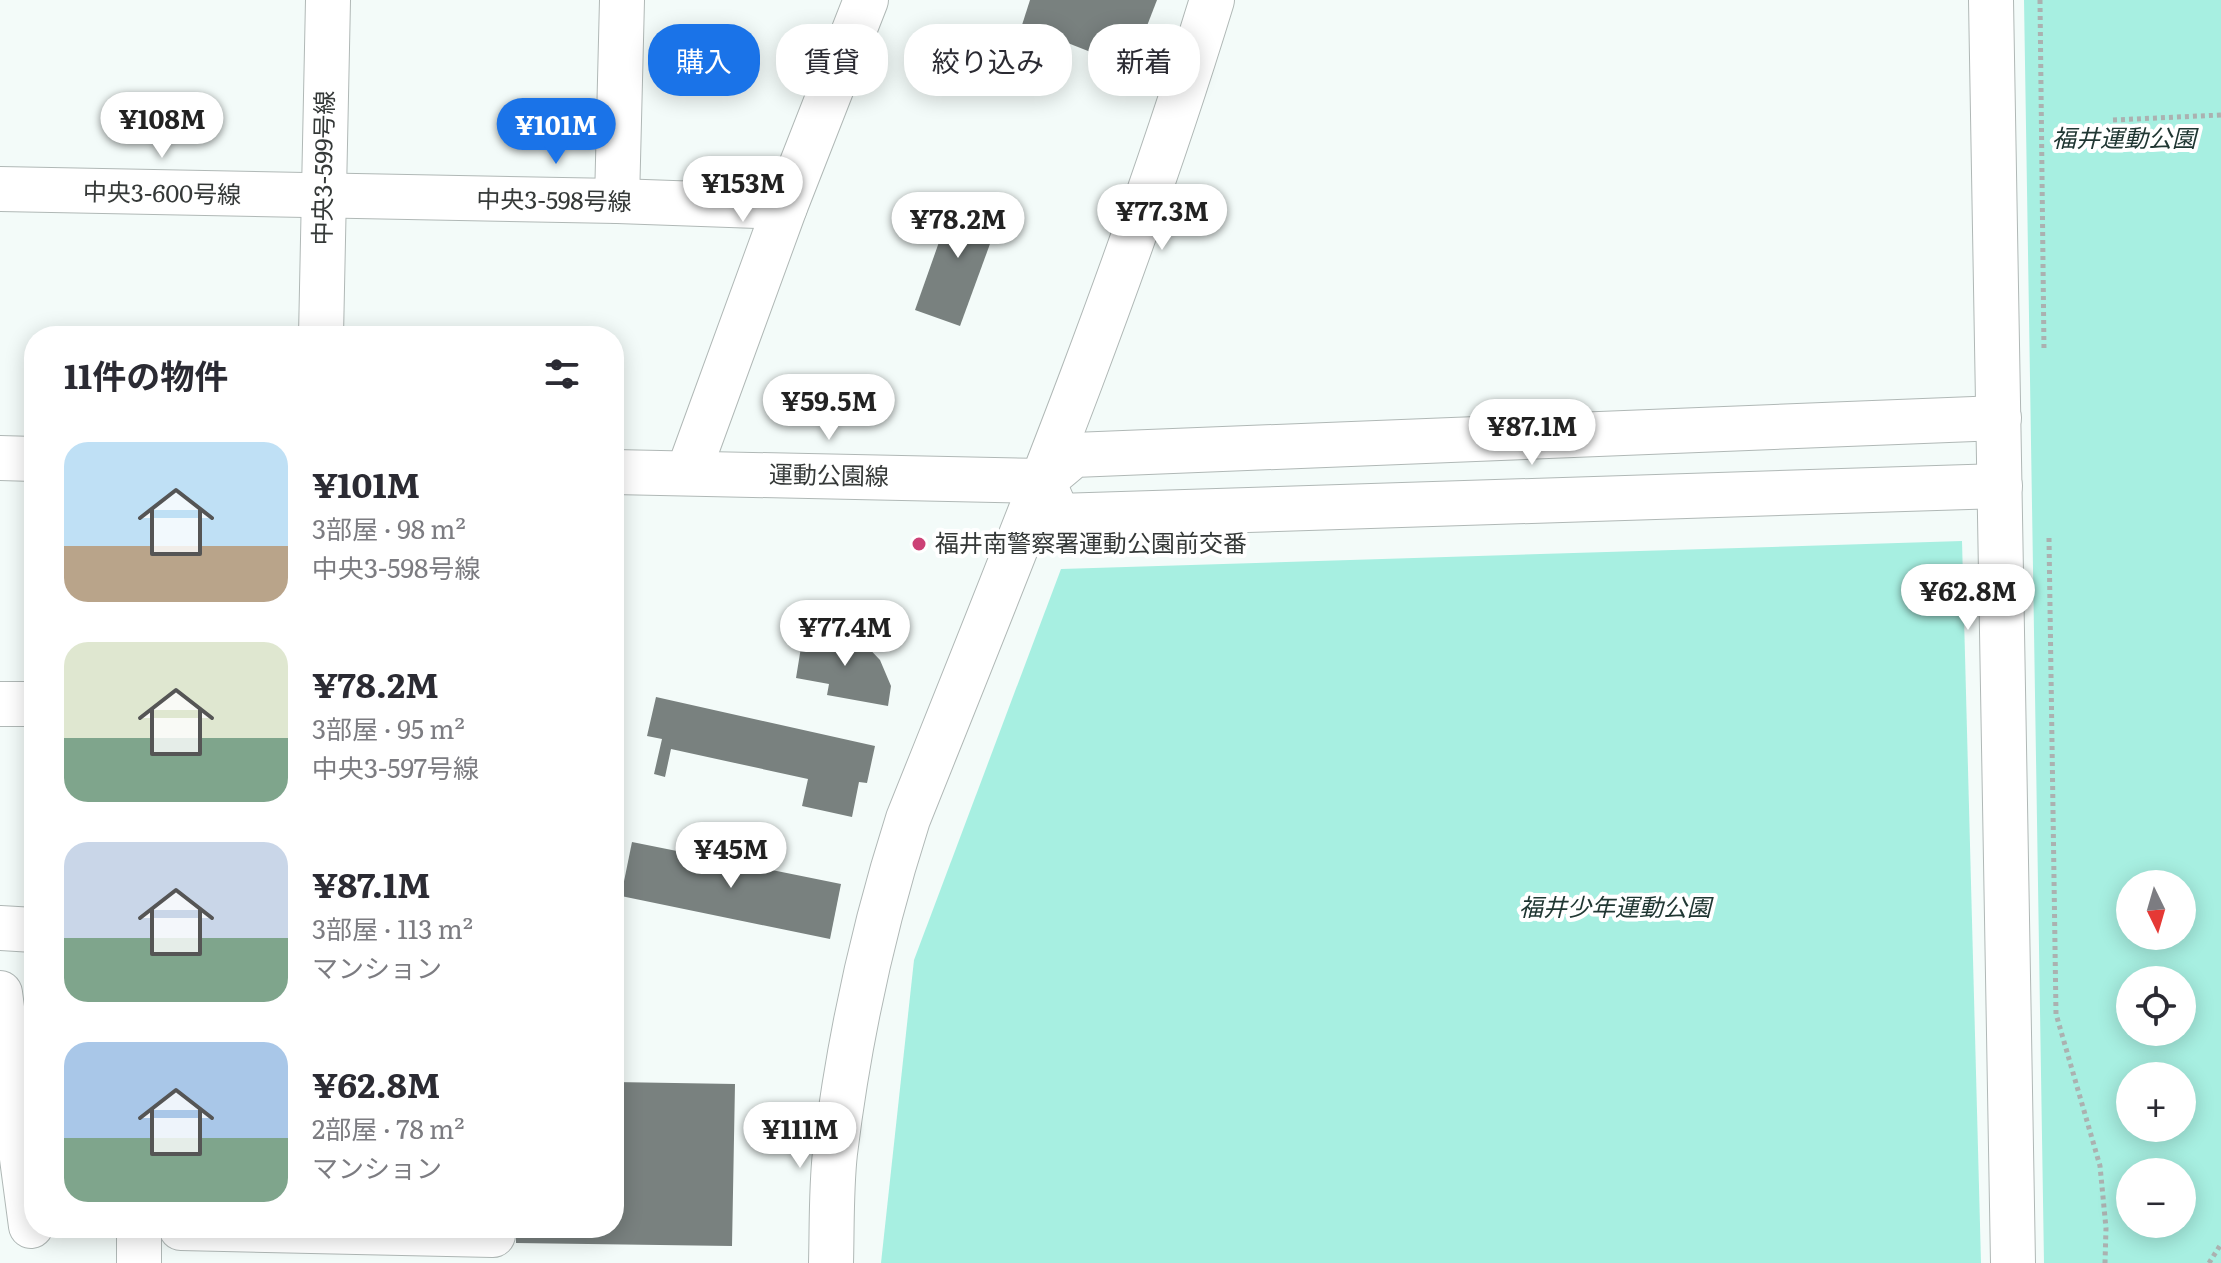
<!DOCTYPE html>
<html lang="ja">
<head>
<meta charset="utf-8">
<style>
	body { margin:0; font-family:Literata,"Noto Sans JP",serif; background:#f2f2f3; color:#2b2b33; height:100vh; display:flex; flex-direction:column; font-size:30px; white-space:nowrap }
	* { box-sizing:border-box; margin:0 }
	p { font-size:26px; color:#7c7c81 }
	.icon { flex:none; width:44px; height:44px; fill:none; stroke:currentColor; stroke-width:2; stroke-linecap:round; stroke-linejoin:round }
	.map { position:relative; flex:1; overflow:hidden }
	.sheet { position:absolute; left:24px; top:326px; width:600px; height:912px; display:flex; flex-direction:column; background:#fff; border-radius:32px; box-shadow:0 4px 20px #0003 }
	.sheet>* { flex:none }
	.guide { position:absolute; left:648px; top:24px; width:760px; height:72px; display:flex; gap:16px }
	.needle { width:52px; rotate:175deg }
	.buttons { position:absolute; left:2116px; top:870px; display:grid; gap:16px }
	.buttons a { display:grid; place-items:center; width:80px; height:80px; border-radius:50%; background:#fff; box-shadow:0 4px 20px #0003; font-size:40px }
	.price { position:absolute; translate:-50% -68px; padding:0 18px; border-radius:28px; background:#fff; color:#222; font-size:26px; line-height:52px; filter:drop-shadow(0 2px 4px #0008) }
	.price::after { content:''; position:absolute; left:50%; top:48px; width:24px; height:18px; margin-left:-12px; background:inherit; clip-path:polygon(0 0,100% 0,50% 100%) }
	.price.current { background:#1a73e8; color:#fff }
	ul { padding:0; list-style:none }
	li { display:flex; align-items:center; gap:24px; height:200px; padding:0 40px }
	li span { display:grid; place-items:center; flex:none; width:224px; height:160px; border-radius:24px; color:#555 }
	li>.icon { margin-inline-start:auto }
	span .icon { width:96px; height:96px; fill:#fffc; stroke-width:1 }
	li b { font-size:34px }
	h2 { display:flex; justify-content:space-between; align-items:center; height:96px; padding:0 40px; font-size:34px }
	.tag { padding:0 28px; border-radius:32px; background:#fff; box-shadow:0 4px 20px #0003; font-size:28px; line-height:72px }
	.tag.current { background:#1a73e8; color:#fff }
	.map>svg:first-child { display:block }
</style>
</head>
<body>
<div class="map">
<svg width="2221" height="1263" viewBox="0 0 2221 1263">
	<rect width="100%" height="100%" fill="#f3fbf9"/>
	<!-- green -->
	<g fill="#a7efe1" fill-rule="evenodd">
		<path d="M2024,0H2221V1263H2044ZM2130,884H2182V936H2130ZM2130,980H2182V1032H2130ZM2130,1076H2182V1128H2130ZM2130,1172H2182V1224H2130Z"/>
		<polygon points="1962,541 1981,1263 881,1263 914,960 1061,569"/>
	</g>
	<!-- building -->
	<g fill="#79817f">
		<polygon points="1030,0 1157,0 1138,49 1111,60 1022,25"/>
		<polygon points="956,194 1002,211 960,326 915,310"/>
		<polygon points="836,624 860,639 880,660 891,686 888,706 827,695 829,684 796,678 803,635 833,641"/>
		<polygon points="656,697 875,746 867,783 859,782 852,817 802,806 808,779 671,749 665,777 654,774 662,739 647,736"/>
		<polygon points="632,842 841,884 830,939 621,896"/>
		<polygon points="614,1082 735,1084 732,1246 516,1243 516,1228 614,1228"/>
	</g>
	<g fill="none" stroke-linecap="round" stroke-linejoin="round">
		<defs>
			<g id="minor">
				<polyline points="1991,0 2013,1263"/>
				<polyline points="0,189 617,201 785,207"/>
				<polyline points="617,201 622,0"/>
				<polyline points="321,336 328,0"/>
				<polyline points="0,458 34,459"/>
				<polyline points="614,472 1043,481"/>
				<polyline points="688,473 785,207 866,0"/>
				<polyline points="1043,481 1058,516 2000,486"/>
				<polyline points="1043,481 1074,455 1999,418"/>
				<polyline points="0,704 34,704"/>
				<polyline points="0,928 34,930"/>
				<polyline points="0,993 31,1226"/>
				<polyline points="139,1228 139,1263"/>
				<polyline points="181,1228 493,1235 493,1228"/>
				<path d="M831,1263C832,1227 831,1189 835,1153C849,1039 873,928 908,819C1016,549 1127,278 1212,0"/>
			</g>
		</defs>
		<!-- minor casing -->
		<use href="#minor" stroke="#b0b8b6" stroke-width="46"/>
		<!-- path -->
		<g stroke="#abb1b0" stroke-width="5" stroke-dasharray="4 4" stroke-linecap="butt">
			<polyline points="2040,0 2044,351"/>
			<polyline points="2113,120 2221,115"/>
			<polyline points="2049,538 2056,1014 2100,1166 2106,1228 2105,1263"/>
			<polyline points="2209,1263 2221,1244"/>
		</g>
		<!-- minor -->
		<use href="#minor" stroke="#fff" stroke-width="44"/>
	</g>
	<!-- markers -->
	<circle fill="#cc4176" stroke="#fff" stroke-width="3" cx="919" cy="544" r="8"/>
	<g text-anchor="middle" stroke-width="8" stroke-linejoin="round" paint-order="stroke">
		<!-- park labels -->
		<g font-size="24" font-style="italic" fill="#203733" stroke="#fff">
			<text x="2124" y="147">福井運動公園</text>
			<text x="1615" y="916">福井少年運動公園</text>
		</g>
		<!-- street labels -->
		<g font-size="24" fill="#353938" stroke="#fff">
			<text transform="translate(324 168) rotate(-89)" y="8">中央3-599号線</text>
			<text transform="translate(162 194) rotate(1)" y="8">中央3-600号線</text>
			<text transform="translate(554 201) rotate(1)" y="8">中央3-598号線</text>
			<text transform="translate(829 476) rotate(1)" y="8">運動公園線</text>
		</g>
		<!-- poi labels -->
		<g font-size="24" fill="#353938" stroke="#fff" text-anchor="start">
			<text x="935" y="552">福井南警察署運動公園前交番</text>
		</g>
	</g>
</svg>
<div class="buttons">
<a><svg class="needle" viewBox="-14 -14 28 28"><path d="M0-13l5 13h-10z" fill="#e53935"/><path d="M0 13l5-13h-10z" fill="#7c7c81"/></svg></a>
<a><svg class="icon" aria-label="locate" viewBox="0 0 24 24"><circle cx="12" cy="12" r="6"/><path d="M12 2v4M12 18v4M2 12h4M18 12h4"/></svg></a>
<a>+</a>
<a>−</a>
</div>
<b class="price" style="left:162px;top:160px">¥108M</b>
<b class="price current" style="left:556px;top:166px">¥101M</b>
<b class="price" style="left:743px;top:224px">¥153M</b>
<b class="price" style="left:1162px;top:252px">¥77.3M</b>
<b class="price" style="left:958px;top:260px">¥78.2M</b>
<b class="price" style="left:829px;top:442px">¥59.5M</b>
<b class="price" style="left:1532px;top:467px">¥87.1M</b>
<b class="price" style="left:1968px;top:632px">¥62.8M</b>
<b class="price" style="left:845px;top:668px">¥77.4M</b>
<b class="price" style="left:731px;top:890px">¥45M</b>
<b class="price" style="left:800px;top:1170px">¥111M</b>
<div class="guide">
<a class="tag current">購入</a>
<a class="tag">賃貸</a>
<a class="tag">絞り込み</a>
<a class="tag">新着</a>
</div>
<section class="sheet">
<h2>11件の物件<svg class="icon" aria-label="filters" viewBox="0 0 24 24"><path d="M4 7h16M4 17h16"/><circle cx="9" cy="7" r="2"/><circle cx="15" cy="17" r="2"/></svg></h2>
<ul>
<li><span style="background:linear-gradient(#bfe0f5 65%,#b9a48a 0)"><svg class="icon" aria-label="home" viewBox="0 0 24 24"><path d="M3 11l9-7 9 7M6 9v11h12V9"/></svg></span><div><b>¥101M</b><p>3部屋 · 98 m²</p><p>中央3-598号線</p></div></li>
<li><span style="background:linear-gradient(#dfe7d0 60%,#7fa58c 0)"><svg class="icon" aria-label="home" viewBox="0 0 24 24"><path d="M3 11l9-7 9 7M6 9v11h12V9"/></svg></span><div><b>¥78.2M</b><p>3部屋 · 95 m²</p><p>中央3-597号線</p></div></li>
<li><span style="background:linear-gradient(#c9d6e8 60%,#7fa58c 0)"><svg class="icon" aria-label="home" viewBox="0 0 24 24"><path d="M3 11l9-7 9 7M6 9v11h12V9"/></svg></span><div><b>¥87.1M</b><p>3部屋 · 113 m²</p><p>マンション</p></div></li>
<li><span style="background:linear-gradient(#a9c7e8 60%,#7fa58c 0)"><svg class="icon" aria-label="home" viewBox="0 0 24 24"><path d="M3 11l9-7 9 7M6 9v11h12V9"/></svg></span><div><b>¥62.8M</b><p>2部屋 · 78 m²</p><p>マンション</p></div></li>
</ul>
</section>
</div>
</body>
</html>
